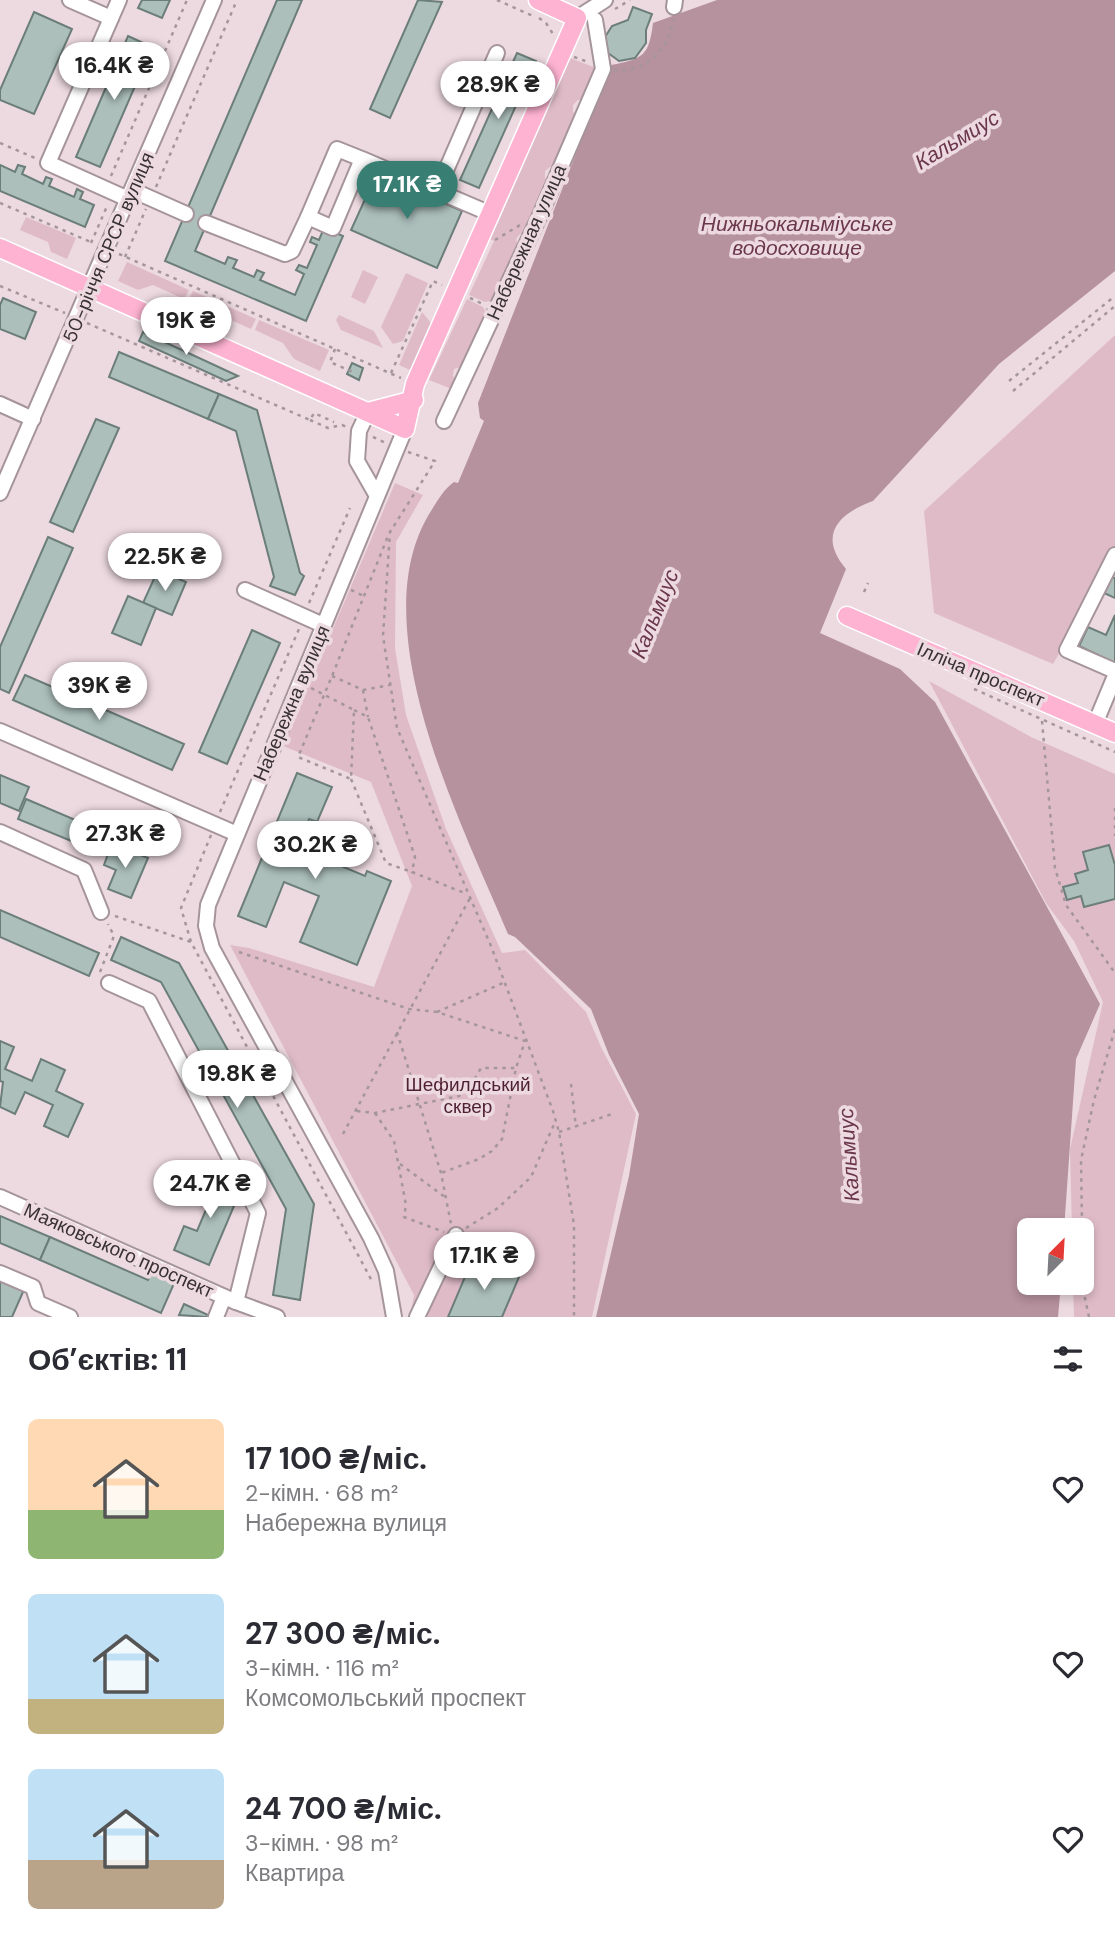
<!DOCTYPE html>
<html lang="uk">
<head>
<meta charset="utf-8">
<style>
	body { margin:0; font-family:"DM Sans",sans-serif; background:#f2f2f3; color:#2b2b33; height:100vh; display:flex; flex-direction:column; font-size:26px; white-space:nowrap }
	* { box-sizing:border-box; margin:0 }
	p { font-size:23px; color:#7c7c81 }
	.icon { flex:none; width:38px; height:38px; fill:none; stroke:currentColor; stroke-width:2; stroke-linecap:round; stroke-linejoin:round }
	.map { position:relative; height:1317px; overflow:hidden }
	.details { display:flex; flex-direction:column; background:#fff; flex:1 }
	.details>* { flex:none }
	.needle { width:46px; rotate:24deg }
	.fabs { position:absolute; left:1017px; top:1218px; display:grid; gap:14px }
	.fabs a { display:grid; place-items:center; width:77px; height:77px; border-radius:10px; background:#fff; box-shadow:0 4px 10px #0003; font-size:35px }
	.price { position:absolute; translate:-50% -60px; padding:0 16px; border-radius:24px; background:#fff; color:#222; font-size:23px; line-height:46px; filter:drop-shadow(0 2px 4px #0008) }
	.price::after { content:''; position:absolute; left:50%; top:42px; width:21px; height:16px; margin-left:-10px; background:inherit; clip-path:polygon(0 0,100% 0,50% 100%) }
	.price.current { background:#387e73; color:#fff }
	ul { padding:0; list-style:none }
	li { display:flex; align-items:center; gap:21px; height:175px; padding:0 28px }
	li span { display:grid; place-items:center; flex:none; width:196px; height:140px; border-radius:10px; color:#555 }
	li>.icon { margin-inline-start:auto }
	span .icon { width:84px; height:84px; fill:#fffc; stroke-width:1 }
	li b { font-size:30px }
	h2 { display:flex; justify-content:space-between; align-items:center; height:84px; padding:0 28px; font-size:30px }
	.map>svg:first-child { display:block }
</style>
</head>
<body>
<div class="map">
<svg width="1115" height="1317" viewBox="0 0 1115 1317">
	<rect width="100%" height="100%" fill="#eddae0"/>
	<!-- green -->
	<g fill="#dfbbc8">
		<polygon points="570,58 599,69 584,100 578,100 573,105 573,112 577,116 556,167 550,167 545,171 545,178 549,182 526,234 520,234 516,239 519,248 496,300 485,302 469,295 494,241 490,239"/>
		<polygon points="26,217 76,238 67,259 51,252 48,242 20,230"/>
		<polygon points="127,262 189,290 184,299 153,285 138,290 118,281"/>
		<polygon points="363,270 378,277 365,304 351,297"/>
		<polygon points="406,273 428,283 403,341 393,344 381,327"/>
		<polygon points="193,291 256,319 251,329 188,301"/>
		<polygon points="467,299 483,307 488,315 464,366 454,369 453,376 458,382 454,390 429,380"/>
		<polygon points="422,312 431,323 410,370 399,365"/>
		<polygon points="339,315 374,331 383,348 341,330 336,320"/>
		<polygon points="259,320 329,350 320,371 294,359 283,343 255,330"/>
		<polygon points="1115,335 1115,558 1053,664 934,613 924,511"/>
		<polygon points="395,483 423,495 396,542 395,648 406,715 446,829 502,953 525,950 586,1012 601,1047 636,1114 592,1317 410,1317 414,1295 230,945 249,948 374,987 412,886 371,782 283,746"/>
		<polygon points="929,681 1031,737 1115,774 1115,1317 1074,1317 1073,1283 1082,1283 1082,1230 1072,1230 1070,1149 1103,1002 1074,941 1046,903"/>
	</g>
	<!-- water -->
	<path fill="#b6919e" d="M717,0H1115V271L999,364L873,501C837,514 818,536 846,569L820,633L900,669L935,702L1100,1004L1076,1059L1064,1230H1029V1283H1061L1058,1317H596L629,1176L639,1114L609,1055L591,1009L515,937L508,934C462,824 359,624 431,511C438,500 444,489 454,482L458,483L484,421L480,418L478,403L611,65C643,59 649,56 653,23Z"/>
	<!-- building -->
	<g fill="#acbfbb" stroke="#6c7e7a" stroke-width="2">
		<polygon points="142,0 170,0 162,18 138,8"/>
		<polygon points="277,0 302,0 195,251 225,264 228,257 237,260 233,268 254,277 257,270 264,273 260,280 295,295 304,274 296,270 299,265 307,268 317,245 310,242 312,237 319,240 324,228 343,236 306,321 165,261"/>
		<polygon points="418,0 442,2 390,118 370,109"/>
		<polygon points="633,7 652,14 646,30 646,43 635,58 619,61 608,53 605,37 612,26 628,20"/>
		<polygon points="34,12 72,29 34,114 0,100 0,90"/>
		<polygon points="128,36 152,47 100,167 76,157"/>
		<polygon points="517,53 536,61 479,188 460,180"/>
		<polygon points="0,165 15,172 18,165 25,167 22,174 43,184 46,177 52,179 49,186 74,197 77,189 83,192 80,199 94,205 85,227 0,191"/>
		<polygon points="377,173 462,211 437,268 351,230"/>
		<polygon points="3,298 36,312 25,339 0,329 0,305"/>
		<polygon points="143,332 238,376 226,381 139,341"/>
		<polygon points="119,352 219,394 208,419 109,377"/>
		<polygon points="352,363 363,368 359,380 347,374"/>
		<polygon points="219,394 257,410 300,573 304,576 295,595 270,586 274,577 236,431 208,419"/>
		<polygon points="96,419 119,428 73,532 50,522"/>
		<polygon points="48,537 73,548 9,693 0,689 0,647"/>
		<polygon points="158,570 186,582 172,615 143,603"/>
		<polygon points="1111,577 1115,578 1115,598 1104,593"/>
		<polygon points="128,596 156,608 141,645 112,633"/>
		<polygon points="1115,615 1115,663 1079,646 1088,627 1106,635"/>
		<polygon points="252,630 280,643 227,764 199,752"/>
		<polygon points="25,675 184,744 172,770 13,700"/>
		<polygon points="297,773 332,787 317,822 309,819 298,848 365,876 367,871 391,881 357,965 300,942 319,896 284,882 266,927 238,916"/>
		<polygon points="0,775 29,787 19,811 0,803"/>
		<polygon points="26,799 113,836 105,855 18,819"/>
		<polygon points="112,843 148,858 131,898 108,889 116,870 104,865"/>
		<polygon points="1109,845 1115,865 1115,899 1084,907 1081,896 1067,900 1063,887 1078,883 1075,874 1088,870 1083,852"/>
		<polygon points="0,910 99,953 89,976 0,937"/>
		<polygon points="121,937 179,963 314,1204 300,1300 273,1295 286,1209 161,982 111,960"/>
		<polygon points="0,1041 14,1047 5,1069 32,1081 41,1059 65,1070 56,1091 83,1104 68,1137 44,1126 53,1105 25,1092 15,1114 0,1107 3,1082 0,1081"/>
		<polygon points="209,1173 242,1187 209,1265 174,1250 184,1226 197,1231 211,1198 200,1194"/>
		<polygon points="0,1216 50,1237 40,1260 0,1243"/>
		<polygon points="50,1237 148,1280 153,1269 176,1279 161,1313 40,1260"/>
		<polygon points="473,1258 519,1277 502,1317 448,1317"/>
		<polygon points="0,1275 20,1284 23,1292 12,1317 0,1317"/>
		<polygon points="184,1304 208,1315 207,1317 179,1315"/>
	</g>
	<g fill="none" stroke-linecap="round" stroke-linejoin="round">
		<defs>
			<g id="minor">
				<polyline points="70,0 111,18"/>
				<polyline points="119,0 48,163 128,199"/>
				<polyline points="674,7 675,0"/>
				<polyline points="577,18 605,0"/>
				<polyline points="362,159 337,149 308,217 333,228 362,159 491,214"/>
				<polyline points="132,190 186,214"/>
				<polyline points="437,191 497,53"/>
				<polyline points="206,223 285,254 292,251 308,217"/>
				<polyline points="0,404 33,419"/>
				<polyline points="368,412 359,431 357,461 377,496"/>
				<polyline points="444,421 541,213 603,69 595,20"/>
				<polyline points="0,493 214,0"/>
				<polyline points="1115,555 1067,650 1115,671"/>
				<polyline points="245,590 323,625"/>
				<polyline points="1095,724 1115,676"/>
				<polyline points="0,731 237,834"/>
				<polyline points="0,832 84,870 101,912"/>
				<polyline points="109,983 149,1001 258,1213 236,1302"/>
				<polyline points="0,1197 236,1302 277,1317"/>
				<polyline points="0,1273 33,1287 38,1303 70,1317"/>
				<polyline points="216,1317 224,1297"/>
				<polyline points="394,1317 386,1271 371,1238 212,948 206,926 208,905 405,429"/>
				<polyline points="417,1317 456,1235"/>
			</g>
			<g id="major">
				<polyline points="0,248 405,429 415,384 577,18 538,0"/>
				<polyline points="368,412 414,400"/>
				<polyline points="847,616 1115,733"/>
			</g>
		</defs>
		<!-- minor casing -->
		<use href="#minor" stroke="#a59499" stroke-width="18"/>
		<!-- major casing -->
		<use href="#major" stroke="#fff" stroke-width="21"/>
		<!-- path -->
		<g stroke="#a4969a" stroke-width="2.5" stroke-dasharray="3.5 5" stroke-linecap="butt">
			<polyline points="497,0 533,16"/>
			<polyline points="615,9 630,0"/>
			<polyline points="539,18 546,23 553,34"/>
			<polyline points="574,57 588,62"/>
			<path d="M614,70C646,72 669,51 673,19"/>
			<polyline points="0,143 35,158"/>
			<polyline points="111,176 187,0"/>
			<polyline points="156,187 237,0"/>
			<polyline points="0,203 93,243"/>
			<polyline points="495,240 520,225"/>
			<polyline points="91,243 108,204"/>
			<polyline points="119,254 401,378"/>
			<polyline points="125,257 146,209"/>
			<polyline points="0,286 65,313"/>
			<polyline points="470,298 483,304"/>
			<polyline points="87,323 310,420 314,413 334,422"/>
			<polyline points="335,349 330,362 355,373"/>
			<polyline points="391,373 433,281 442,285"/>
			<polyline points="1009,381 1115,296"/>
			<polyline points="1013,391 1115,306"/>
			<polyline points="310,420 328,428 342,425 347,427"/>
			<polyline points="373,437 386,443"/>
			<polyline points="408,452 435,461 390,532 383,636 397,728 491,946 553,1111 559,1132 574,1225 574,1317"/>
			<polyline points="351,590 364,596"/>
			<polyline points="864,592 868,583"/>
			<polyline points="309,603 350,508"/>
			<polyline points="332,676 363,690 390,685"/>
			<polyline points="311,688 354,710 351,779 298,757 332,676 388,536"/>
			<polyline points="974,689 1115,752"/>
			<polyline points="363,690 368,717"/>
			<polyline points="354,710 368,717 415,857 412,872 467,894"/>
			<polyline points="1042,721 1055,868 1066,905 1115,973"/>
			<polyline points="351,779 386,863 412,872"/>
			<polyline points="1115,808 1115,836"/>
			<polyline points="220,812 299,629"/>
			<polyline points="211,835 181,908 191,942 373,1283"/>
			<polyline points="115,916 191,942"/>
			<polyline points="239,952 409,1009 437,1012 525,1041 516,1068 502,1139 492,1151 479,1159 441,1173"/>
			<polyline points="100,972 114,936 108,924"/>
			<polyline points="437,1012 503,983"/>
			<polyline points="397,1032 441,1173 451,1224"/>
			<polyline points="571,1084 576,1127"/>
			<polyline points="357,1111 375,1113 459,1096 468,1090 481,1068 516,1068"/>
			<polyline points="375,1113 394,1141 406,1205 404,1217 444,1232"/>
			<polyline points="559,1132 615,1113"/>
			<polyline points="343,1134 470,898"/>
			<polyline points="400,1164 445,1197"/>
			<polyline points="466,1228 498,1208 531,1177 555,1122"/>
			<polyline points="1089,1317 1083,1289 1081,1160 1094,1100 1115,1029"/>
		</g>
		<!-- minor -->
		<use href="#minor" stroke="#fff" stroke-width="14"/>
		<!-- major -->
		<use href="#major" stroke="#feb3d2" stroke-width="18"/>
	</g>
	<g text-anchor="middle" stroke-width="7" stroke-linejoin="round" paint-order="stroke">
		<!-- street labels -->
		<g font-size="19" fill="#383134" stroke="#eddae0">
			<text transform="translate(526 242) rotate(-66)" y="7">Набережная улица</text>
			<text transform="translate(108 247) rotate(-67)" y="7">50-річчя СРСР вулиця</text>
			<text transform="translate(981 674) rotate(23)" y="7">Ілліча проспект</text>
			<text transform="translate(291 703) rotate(-67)" y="7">Набережна вулиця</text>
			<text transform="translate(119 1250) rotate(24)" y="7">Маяковського проспект</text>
		</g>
		<!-- park labels -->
		<g font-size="19" fill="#4f1f34" stroke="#eddae0">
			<text x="468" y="1091">Шефилдський<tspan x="468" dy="22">сквер</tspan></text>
		</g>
		<!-- water labels -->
		<g font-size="21" font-style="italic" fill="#6b374c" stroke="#eddae0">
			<text transform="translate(957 140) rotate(-31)" y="7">Кальмиус</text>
			<text x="797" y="231">Нижньокальміуське<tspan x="797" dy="24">водосховище</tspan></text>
			<text transform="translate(655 614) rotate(-68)" y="7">Кальмиус</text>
			<text transform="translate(849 1155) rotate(-94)" y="7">Кальмиус</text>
		</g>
	</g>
</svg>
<div class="fabs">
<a><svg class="needle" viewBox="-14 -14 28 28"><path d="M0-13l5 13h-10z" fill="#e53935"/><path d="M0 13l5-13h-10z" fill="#7c7c81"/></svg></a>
</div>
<b class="price" style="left:114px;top:102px">16.4K ₴</b>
<b class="price" style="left:498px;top:121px">28.9K ₴</b>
<b class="price current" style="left:407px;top:221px">17.1K ₴</b>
<b class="price" style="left:186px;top:357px">19K ₴</b>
<b class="price" style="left:165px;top:593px">22.5K ₴</b>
<b class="price" style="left:99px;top:722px">39K ₴</b>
<b class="price" style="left:125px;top:870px">27.3K ₴</b>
<b class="price" style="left:315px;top:881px">30.2K ₴</b>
<b class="price" style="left:237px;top:1110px">19.8K ₴</b>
<b class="price" style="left:210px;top:1220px">24.7K ₴</b>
<b class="price" style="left:484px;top:1292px">17.1K ₴</b>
</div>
<section class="details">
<h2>Об’єктів: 11<svg class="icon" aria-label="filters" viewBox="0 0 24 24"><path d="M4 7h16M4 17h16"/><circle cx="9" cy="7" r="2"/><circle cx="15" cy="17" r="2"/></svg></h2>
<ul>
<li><span style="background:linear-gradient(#ffd9b3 65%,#8fb573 0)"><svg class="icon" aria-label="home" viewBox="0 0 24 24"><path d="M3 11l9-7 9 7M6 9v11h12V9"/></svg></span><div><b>17 100 ₴/міс.</b><p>2-кімн. · 68 m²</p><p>Набережна вулиця</p></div><svg class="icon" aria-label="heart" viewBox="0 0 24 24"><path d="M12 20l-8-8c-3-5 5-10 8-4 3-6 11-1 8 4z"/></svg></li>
<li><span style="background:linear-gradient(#bfe0f5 75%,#c2b280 0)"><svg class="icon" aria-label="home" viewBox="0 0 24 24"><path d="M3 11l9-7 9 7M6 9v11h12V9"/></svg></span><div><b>27 300 ₴/міс.</b><p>3-кімн. · 116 m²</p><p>Комсомольський проспект</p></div><svg class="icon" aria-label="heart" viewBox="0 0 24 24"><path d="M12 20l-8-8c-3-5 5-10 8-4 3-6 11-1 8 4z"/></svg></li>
<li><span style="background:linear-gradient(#bfe0f5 65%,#b9a48a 0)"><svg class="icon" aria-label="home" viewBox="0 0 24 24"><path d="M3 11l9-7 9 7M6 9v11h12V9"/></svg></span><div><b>24 700 ₴/міс.</b><p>3-кімн. · 98 m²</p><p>Квартира</p></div><svg class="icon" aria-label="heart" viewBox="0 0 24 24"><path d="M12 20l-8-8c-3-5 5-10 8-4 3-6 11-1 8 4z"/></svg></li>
</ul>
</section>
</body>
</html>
